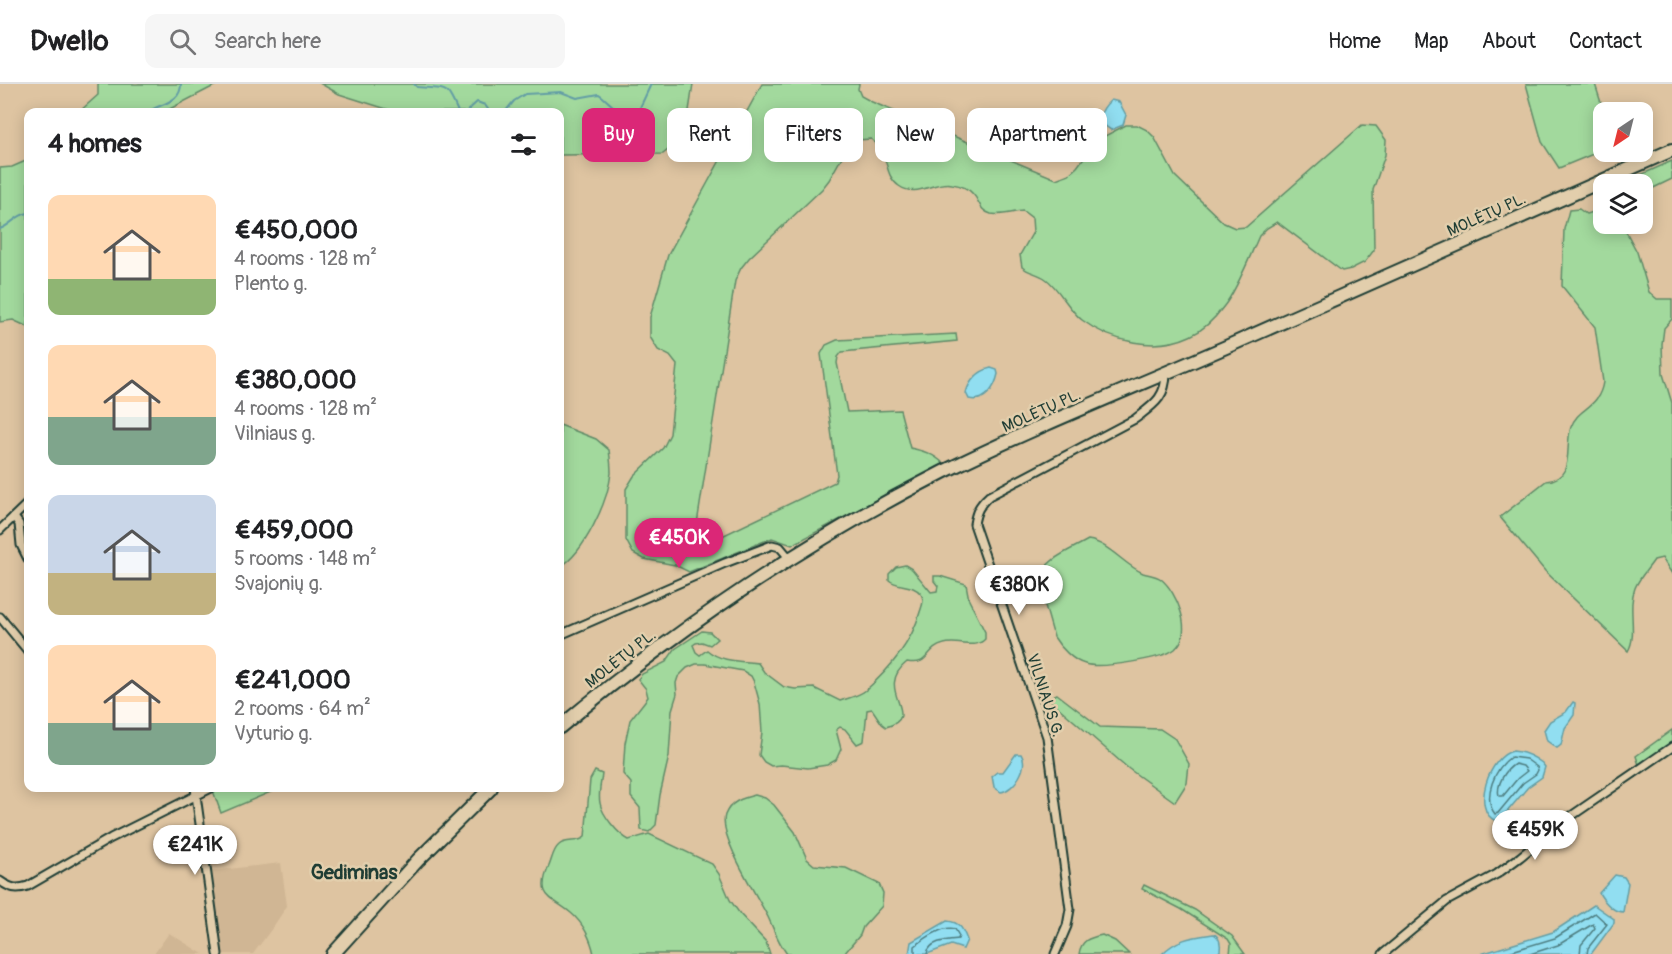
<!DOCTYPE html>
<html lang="en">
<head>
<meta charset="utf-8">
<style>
	body { margin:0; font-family:Pangolin,sans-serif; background:#f6f6f6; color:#202124; height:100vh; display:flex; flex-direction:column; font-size:22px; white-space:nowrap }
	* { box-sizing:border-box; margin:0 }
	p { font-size:20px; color:#757577 }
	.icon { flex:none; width:33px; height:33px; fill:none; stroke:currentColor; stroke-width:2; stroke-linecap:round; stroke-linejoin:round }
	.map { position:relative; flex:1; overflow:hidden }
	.details { position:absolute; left:24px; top:24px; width:540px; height:684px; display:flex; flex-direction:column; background:#fff; border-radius:12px; box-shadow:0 3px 15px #0003 }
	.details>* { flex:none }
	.hud { position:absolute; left:582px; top:24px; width:570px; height:54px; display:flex; gap:12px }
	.needle { width:39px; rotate:215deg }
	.controls { position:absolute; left:1593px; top:18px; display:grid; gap:12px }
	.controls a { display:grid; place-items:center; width:60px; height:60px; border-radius:12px; background:#fff; box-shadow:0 3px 15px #0003; font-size:30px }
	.price { position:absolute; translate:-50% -51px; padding:0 14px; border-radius:21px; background:#fff; color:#222; font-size:20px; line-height:39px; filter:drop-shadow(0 2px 3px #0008) }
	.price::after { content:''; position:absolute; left:50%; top:36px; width:18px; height:14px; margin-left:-9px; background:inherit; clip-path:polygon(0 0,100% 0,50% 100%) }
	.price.current { background:#db2777; color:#fff }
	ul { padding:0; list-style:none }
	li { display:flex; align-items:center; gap:18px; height:150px; padding:0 24px }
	li span { display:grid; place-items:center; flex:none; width:168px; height:120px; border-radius:12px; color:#555 }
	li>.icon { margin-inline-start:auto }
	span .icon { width:72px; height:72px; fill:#fffc; stroke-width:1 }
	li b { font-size:26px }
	h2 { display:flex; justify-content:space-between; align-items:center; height:72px; padding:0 24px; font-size:26px }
	.pill { padding:0 21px; border-radius:12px; background:#fff; box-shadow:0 3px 15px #0003; font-size:21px; line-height:54px }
	.pill.current { background:#db2777; color:#fff }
	header { display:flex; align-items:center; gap:36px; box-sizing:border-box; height:84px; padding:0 30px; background:#fff; border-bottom:2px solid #e0e0e0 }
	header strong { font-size:28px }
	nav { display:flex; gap:33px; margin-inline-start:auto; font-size:21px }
	.search { width:420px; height:54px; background:#f6f6f6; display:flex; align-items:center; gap:15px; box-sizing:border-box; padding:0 21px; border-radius:12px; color:#757577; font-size:22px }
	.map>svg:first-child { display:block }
</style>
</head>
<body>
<header>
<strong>Dwello</strong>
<div class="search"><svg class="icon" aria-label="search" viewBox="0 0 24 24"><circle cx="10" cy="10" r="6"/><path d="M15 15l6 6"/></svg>Search here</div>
<nav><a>Home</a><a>Map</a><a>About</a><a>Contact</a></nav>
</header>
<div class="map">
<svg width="1672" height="870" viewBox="0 0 1672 870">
	<rect width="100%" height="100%" fill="#dec4a1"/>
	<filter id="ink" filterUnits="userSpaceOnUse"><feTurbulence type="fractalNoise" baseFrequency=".0167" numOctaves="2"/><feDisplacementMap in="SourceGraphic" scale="12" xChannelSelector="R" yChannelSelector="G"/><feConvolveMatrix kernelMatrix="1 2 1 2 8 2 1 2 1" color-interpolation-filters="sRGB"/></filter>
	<g filter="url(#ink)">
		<!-- built -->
		<g fill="#d0b694">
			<polygon points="281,779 287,822 273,843 253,870 214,870 203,788"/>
			<polygon points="169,849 203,870 154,870"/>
		</g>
		<!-- green -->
		<g fill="#a2d99d" stroke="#608b68" stroke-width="1.5">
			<polygon points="98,0 218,0 164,28 79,28 98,11"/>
			<path d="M321,0H693C688,30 690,51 663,70L560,71V28H396L339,10Z"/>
			<path d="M762,0H859L858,5L861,12L872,18L1056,95L1069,90L1077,83L1097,56L1126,41H1137L1147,46L1154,53L1175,92L1224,139L1235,144L1246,143L1362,41L1376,42L1386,56L1385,71L1373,106L1374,166L1365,178L1351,185L1342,187L1277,138L1267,144L1259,152C1250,172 1237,206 1224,222C1216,233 1204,246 1190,252C1156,268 1111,258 1082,236C1069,226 1058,203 1046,195C1038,189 1029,189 1022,183L1020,171L1033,148L1032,134L1023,127C1012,128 1001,132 991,130C979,127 980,117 973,110C968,104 959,101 952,100C934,96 917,115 899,102C886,93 888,78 881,65C879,62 874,58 871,55L857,56L847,64L829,96L822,105L749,174L741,184L735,197L696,446L704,452L718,454L835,398L837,391L821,270L826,261L837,256L956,250L957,257L842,268L838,273L837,279L847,328L900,326L910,364C924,367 934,370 944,380L792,461L772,454L689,488L675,481L644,475L633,469L626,456V405L634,392L663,364L670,350L677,281L670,272L658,266L650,253V233L668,171Z"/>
			<polygon points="1526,0 1595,0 1604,28 1603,66 1559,84 1542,58"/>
			<polygon points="28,76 28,243 13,236 0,238 0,84 12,83"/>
			<polygon points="1672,77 1672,95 1643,109 1642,100 1625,100 1627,97"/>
			<path d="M1579,125L1586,130L1603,125L1604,140H1622L1637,168L1649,208L1657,215H1672V235L1664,244L1662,260L1663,290L1672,319V490L1662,474L1654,476C1648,485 1639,494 1635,504C1627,524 1638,551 1628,567L1545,487L1500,433L1546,397C1576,395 1564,363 1571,343C1578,323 1599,325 1603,298L1595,243L1562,202L1564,145L1569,126Z"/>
			<path d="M560,341L596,355L609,366C610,373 611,382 611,389C608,418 584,469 560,483Z"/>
			<path d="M1088,456C1109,459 1124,481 1143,489C1149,491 1155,491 1161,495C1177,508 1194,548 1175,565C1163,575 1100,585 1085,580C1073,577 1060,563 1054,553L1038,497C1044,475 1069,467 1088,456Z"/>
			<path d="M905,481L912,485L931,508L937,507L938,502L934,497V492H940L966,500L969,516L985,548V555C975,566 958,556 944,560C924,565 931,582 907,578C872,606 925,632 886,643L882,640L872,625L867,626L864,657L857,660L845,645L840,643L836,646L841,665L836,676L827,681L808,684L781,681L771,682L764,678L759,671L762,648L760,620L754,598L751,592L743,587L705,580H696L687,584L678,593L676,599L677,610L672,626L669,672L660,711L656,741L649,748L641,746L640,724L631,713V699L623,690L625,659L630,636L648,613L646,605L638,595L642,590L666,578L675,565L702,547L710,548L717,555L710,561L702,558L696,559L693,561L696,568L700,571L707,566C721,578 740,577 758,579L764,588L784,603L795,605L814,604L840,617C848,614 859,612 866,606C889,586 912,558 920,528C922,522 925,516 921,510C913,499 898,504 889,496V490L896,483Z"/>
			<polygon points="1057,610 1100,643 1160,645 1175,655 1189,680 1187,699 1175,718 1129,685 1051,617 1051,613"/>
			<polygon points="1672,646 1672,659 1639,681 1636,672"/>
			<path d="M595,687L602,690C601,699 598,710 600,719C602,731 618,750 629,756L649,750L712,780L719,790L730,816L740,830L766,858L770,870H594C591,855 583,839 571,829C552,813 535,814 549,782C552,775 553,766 559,761C567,754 577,760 585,753L590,696Z"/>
			<polygon points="212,704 280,704 221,729"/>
			<path d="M755,711L765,714L774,721L795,748L807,775L814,781L846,784L879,800L883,809L882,822L863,843L860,851L844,870H787C778,858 774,846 768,833C758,813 718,752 725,731C730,718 742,714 755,711Z"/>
			<polygon points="1144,801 1195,826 1232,852 1245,870 1230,870 1231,860 1228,855 1181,825 1142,805"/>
			<path d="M1102,851L1115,857L1129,870H1079C1081,856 1089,854 1102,851Z"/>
		</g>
		<!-- water -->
		<g fill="#91def1" stroke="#639ea5" stroke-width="1.5">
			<path d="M1111,16L1119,18L1126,31L1123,41L1111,46C1095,37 1100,26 1111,16Z"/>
			<path d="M991,284L997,286L998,290C995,304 985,319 969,315L966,309C969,297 978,287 991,284Z"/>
			<polygon points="1573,618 1575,619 1574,631 1565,644 1561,661 1557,664 1547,657 1544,646 1550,637 1566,628"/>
			<path d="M1513,667C1525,668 1533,672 1542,679L1545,683L1542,693L1528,703L1500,736L1496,737C1470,726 1490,671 1513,667Z"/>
			<path d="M1016,670H1021C1029,682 1015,706 1001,708L994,703L992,692L997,688H1003Z"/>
			<path d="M1615,791L1624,793L1628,799L1623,828C1613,828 1604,817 1599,809Z"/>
			<polygon points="1594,821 1614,835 1614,839 1591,870 1481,870 1553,848"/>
			<path d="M947,837C960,838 963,845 967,856L963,865L951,861L927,870H909L911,858Z"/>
			<path d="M1214,850C1220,853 1221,861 1220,867L1216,870H1162C1177,854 1194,853 1214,850Z"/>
		</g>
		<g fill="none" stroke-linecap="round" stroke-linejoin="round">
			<!-- shore -->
			<g stroke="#4d7d80" stroke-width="1.5">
				<path d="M1511,673L1526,675L1537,683L1538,686L1536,690L1523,699L1498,729L1495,730C1482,713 1495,684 1511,673Z"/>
				<path d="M1515,680L1523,682L1527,687L1518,694L1503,712H1499C1496,701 1505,686 1515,680Z"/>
				<path d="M915,870V862C924,855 944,841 955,845L959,852L958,855C947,856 929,857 927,870"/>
				<polyline points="1502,870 1555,854 1595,829 1607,840 1588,864 1587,870"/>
				<polyline points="1530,870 1558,861 1593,840 1595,844 1581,861 1580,870"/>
			</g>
			<!-- stream -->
			<g stroke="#639ea5" stroke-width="2">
				<path d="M414,0L417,3C448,6 446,0 458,28"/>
				<path d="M148,28C161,19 181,19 181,0"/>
				<polyline points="466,28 477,18 485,21 490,28"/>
				<path d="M505,28L514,17L525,10L561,8L577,14L599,10C611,19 617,29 632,33L638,28L651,0"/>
				<path d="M0,145C11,141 16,131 28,129"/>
			</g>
			<defs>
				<g id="street">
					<polyline points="14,433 19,440 21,461 28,475"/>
					<polyline points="0,446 28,419"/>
					<polyline points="0,533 28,567"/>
					<polyline points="560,551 725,479 772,461 780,463 790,475"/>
					<polyline points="195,704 218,870"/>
					<path d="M0,797C10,804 16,806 28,802L111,754L211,704"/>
					<path d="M1055,870L1067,842L1070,825L1047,653L974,440C976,428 979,421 989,412L1135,335C1153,321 1166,314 1166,289"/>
					<polyline points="1383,870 1447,817 1497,790 1520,773 1564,737 1672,663"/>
				</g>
				<g id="highway">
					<path d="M560,643C678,544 805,458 943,388C1036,342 1132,304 1226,263C1375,197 1523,132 1672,66"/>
					<polyline points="333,870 418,776 491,704"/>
				</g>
			</defs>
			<!-- street casing -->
			<use href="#street" stroke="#1f3d34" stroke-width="11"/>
			<!-- highway casing -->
			<use href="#highway" stroke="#1f3d34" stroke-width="16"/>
			<!-- street -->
			<use href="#street" stroke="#e2ceac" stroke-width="7"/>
			<!-- highway -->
			<use href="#highway" stroke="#e2ceac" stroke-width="12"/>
		</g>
	</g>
	<g text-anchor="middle" stroke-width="5" stroke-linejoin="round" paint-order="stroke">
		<!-- street labels -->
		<g font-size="16" fill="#1f3d34" stroke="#e2ceac">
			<text transform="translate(1486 130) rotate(-24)" y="6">MOLĖTŲ PL.</text>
			<text transform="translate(1041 326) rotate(-24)" y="6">MOLĖTŲ PL.</text>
			<text transform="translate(620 574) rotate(-38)" y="6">MOLĖTŲ PL.</text>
			<text transform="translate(1046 611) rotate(72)" y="6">VILNIAUS G.</text>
		</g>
		<!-- quarter labels -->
		<g font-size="20" font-weight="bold" fill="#1f3d34" stroke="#e2ceac">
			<text x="354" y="795">Gediminas</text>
		</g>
	</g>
</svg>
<div class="controls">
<a><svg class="needle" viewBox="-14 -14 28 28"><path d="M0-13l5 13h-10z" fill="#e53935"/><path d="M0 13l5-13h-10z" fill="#757577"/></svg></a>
<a><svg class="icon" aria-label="layers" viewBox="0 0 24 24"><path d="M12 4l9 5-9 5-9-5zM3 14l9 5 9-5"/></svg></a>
</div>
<b class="price current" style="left:679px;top:485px">€450K</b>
<b class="price" style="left:1019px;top:532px">€380K</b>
<b class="price" style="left:1535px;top:777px">€459K</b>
<b class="price" style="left:195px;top:792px">€241K</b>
<div class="hud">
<a class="pill current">Buy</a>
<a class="pill">Rent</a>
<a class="pill">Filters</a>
<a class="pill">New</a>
<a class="pill">Apartment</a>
</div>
<section class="details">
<h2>4 homes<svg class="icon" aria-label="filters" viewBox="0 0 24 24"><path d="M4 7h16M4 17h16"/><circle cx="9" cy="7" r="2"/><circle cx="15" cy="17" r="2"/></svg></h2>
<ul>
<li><span style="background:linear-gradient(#ffd9b3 70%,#8fb573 0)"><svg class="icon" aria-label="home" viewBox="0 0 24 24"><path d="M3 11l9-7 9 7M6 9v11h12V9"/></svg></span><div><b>€450,000</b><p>4 rooms · 128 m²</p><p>Plento g.</p></div></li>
<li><span style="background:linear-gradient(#ffd9b3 60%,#7fa58c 0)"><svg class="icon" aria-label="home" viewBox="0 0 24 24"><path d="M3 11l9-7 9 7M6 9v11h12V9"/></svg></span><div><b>€380,000</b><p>4 rooms · 128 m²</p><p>Vilniaus g.</p></div></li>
<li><span style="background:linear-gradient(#c9d6e8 65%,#c2b280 0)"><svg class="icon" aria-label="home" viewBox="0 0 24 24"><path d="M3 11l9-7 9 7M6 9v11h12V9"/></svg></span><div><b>€459,000</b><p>5 rooms · 148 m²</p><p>Svajonių g.</p></div></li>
<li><span style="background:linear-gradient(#ffd9b3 65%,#7fa58c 0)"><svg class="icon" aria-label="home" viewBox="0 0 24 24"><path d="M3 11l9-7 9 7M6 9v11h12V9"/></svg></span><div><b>€241,000</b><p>2 rooms · 64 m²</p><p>Vyturio g.</p></div></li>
</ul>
</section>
</div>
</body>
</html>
